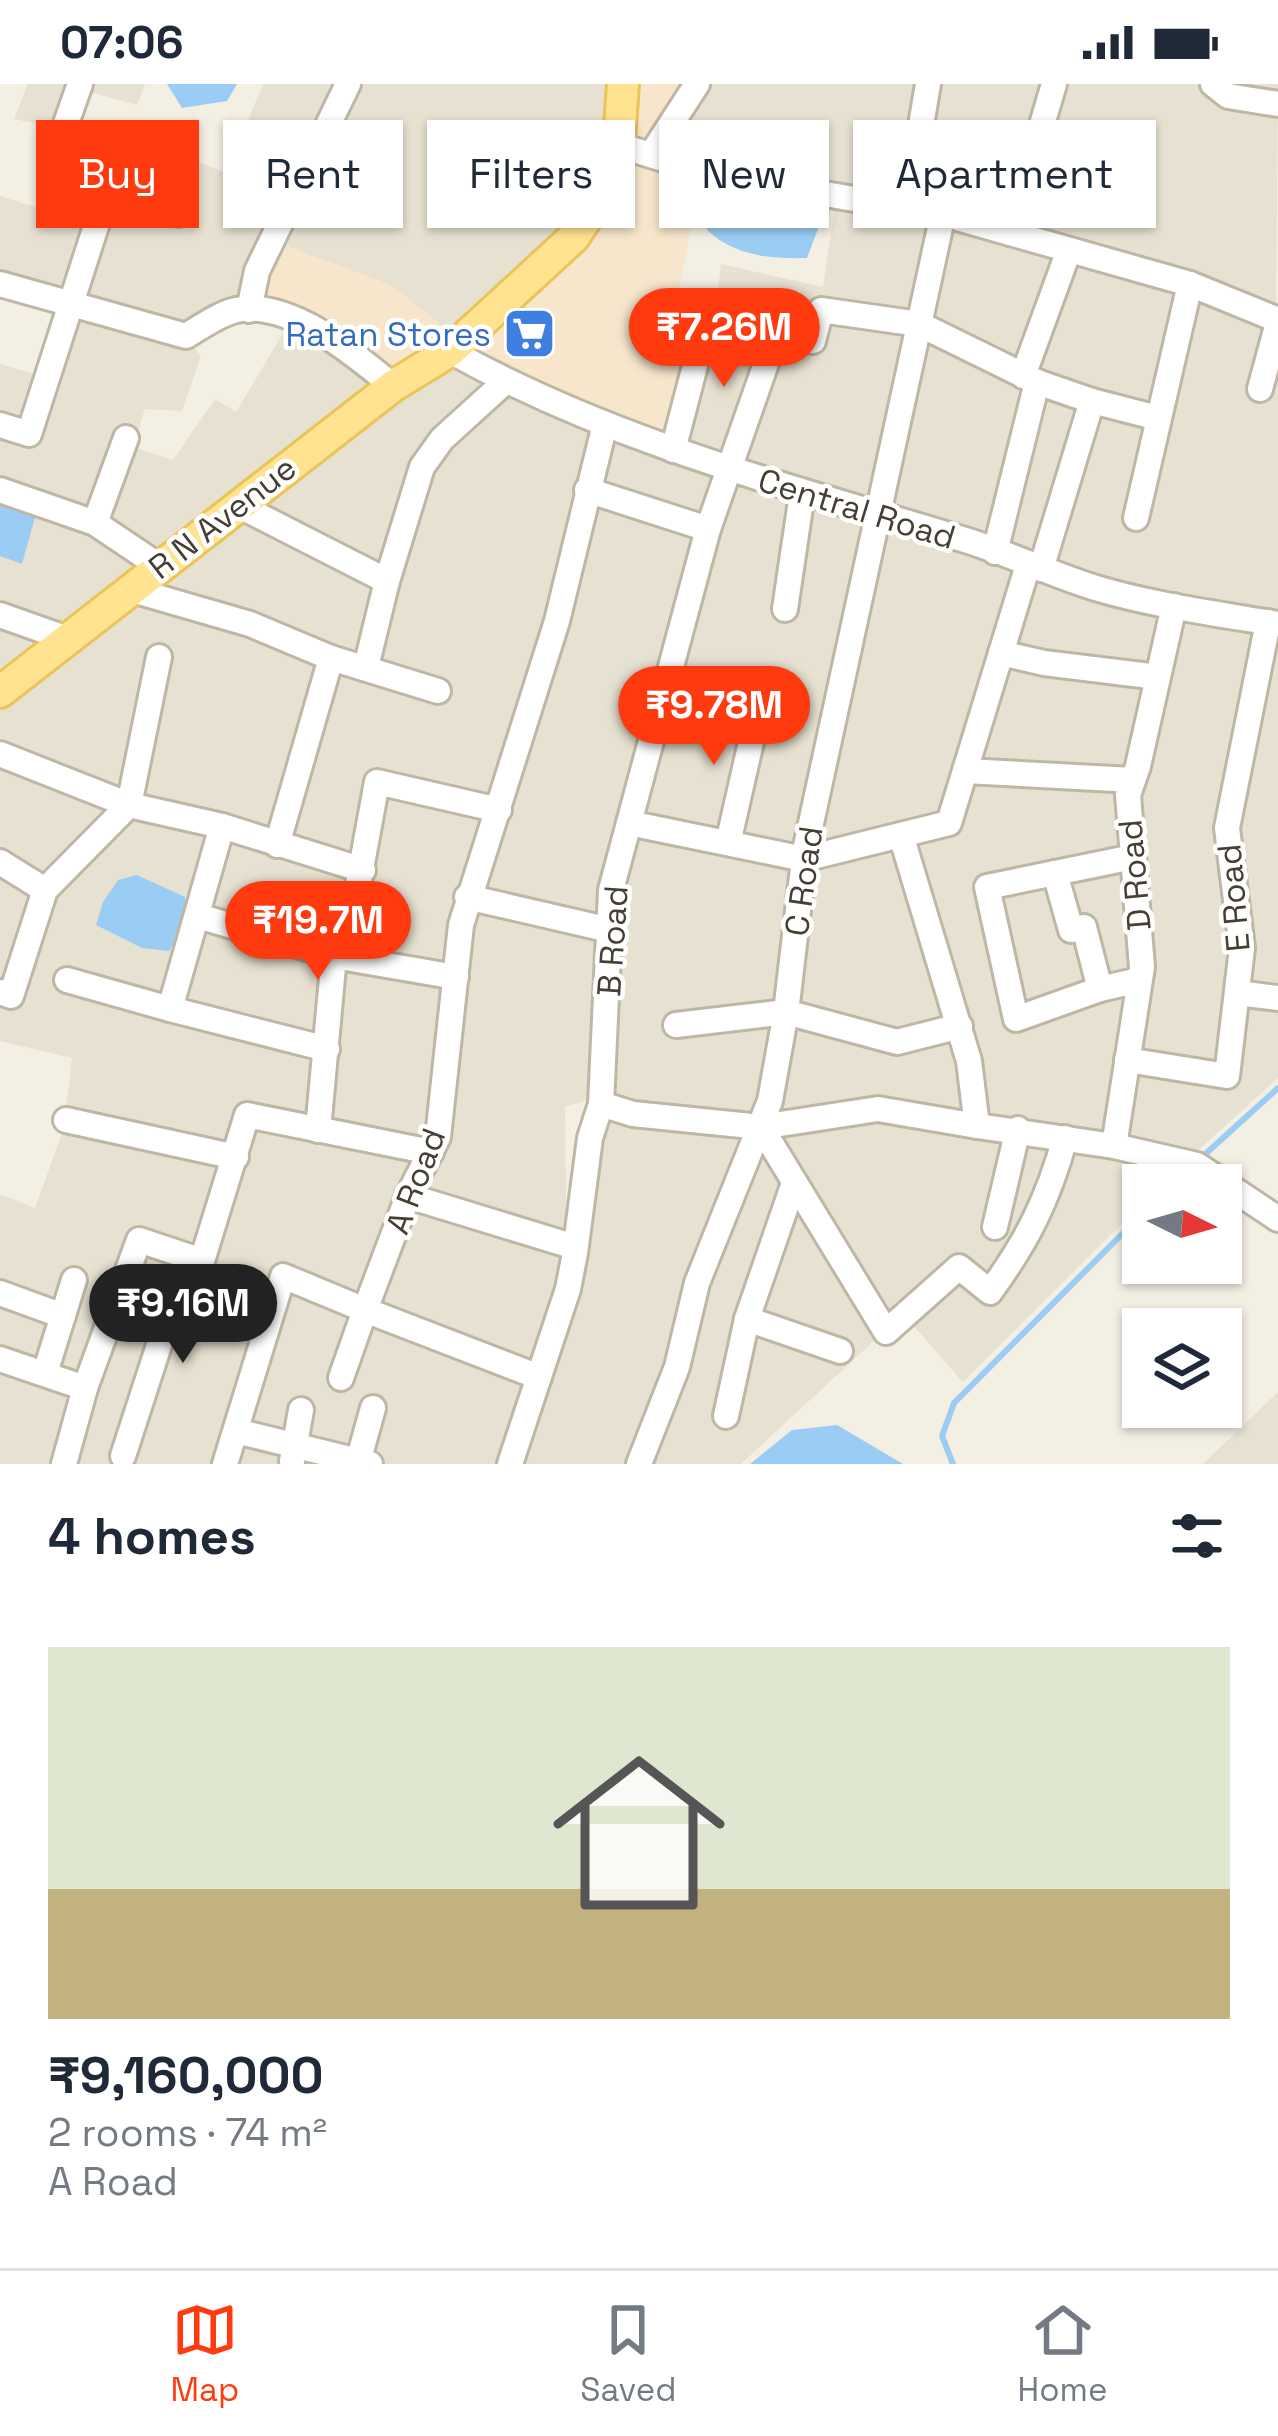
<!DOCTYPE html>
<html lang="en">
<head>
<meta charset="utf-8">
<style>
	body { margin:0; font-family:"Space Grotesk",sans-serif; background:#f2f2f3; color:#1f2937; height:100vh; display:flex; flex-direction:column; font-size:45px; white-space:nowrap }
	* { box-sizing:border-box; margin:0 }
	p { font-size:39px; color:#747a83 }
	.icon { flex:none; width:66px; height:66px; fill:none; stroke:currentColor; stroke-width:2; stroke-linecap:round; stroke-linejoin:round }
	.map { position:relative; height:1380px; overflow:hidden }
	.details { display:flex; flex-direction:column; background:#fff; flex:1 }
	.details>* { flex:none }
	.top-card { position:absolute; left:36px; top:36px; width:1206px; height:108px; display:flex; gap:24px }
	.needle { width:78px; rotate:95deg }
	.fabs { position:absolute; left:1122px; top:1080px; display:grid; gap:24px }
	.fabs a { display:grid; place-items:center; width:120px; height:120px; border-radius:0px; background:#fff; box-shadow:0 3px 9px #0004; font-size:60px }
	.price { position:absolute; translate:-50% -102px; padding:0 27px; border-radius:42px; background:#ff3a0e; color:#fff; font-size:39px; line-height:78px; filter:drop-shadow(0 3px 6px #0008) }
	.price::after { content:''; position:absolute; left:50%; top:72px; width:36px; height:27px; margin-left:-18px; background:inherit; clip-path:polygon(0 0,100% 0,50% 100%) }
	.price.selected { background:#222; color:#fff }
	ul { padding:0; list-style:none }
	li { display:grid; align-content:center; gap:24px; height:636px; padding:0 48px }
	li+li { border-top:3px solid #e0e1e3 }
	li span { display:grid; place-items:center; height:372px; border-radius:0px; color:#555 }
	li>.icon { margin-inline-start:auto }
	span .icon { width:216px; height:216px; fill:#fffc; stroke-width:1 }
	li b { font-size:51px }
	h2 { display:flex; justify-content:space-between; align-items:center; height:144px; padding:0 48px; font-size:51px }
	.tag { padding:0 42px; border-radius:0px; background:#fff; box-shadow:0 3px 9px #0004; font-size:42px; line-height:108px }
	.tag.selected { background:#ff3a0e; color:#fff }
	.status { display:flex; justify-content:space-between; align-items:center; height:84px; padding:0 60px; background:#fff; direction:ltr }
	.status svg { height:33px; fill:currentColor }
	.tabs { display:flex; justify-content:space-around; align-items:center; height:168px; border-top:3px solid #e0e1e3; background:#fff; font-size:33px; color:#747a83 }
	.tabs a { display:grid; justify-items:center; gap:6px }
	.tabs .selected { color:#ff3a0e }
	.map>svg:first-child { display:block }
</style>
</head>
<body>
<div class="status"><b>07:06</b><svg viewBox="0 0 49 12"><path d="M0 12V9h3v3zM5 12V6h3v6zM10 12V3h3v9zM15 12V0h3v12zM26 1h20v11H26zM47 4h2v5h-2z"/></svg></div>
<div class="map">
<svg width="1278" height="1380" viewBox="0 0 1278 1380">
	<rect width="100%" height="100%" fill="#f3efe3"/>
	<!-- residential -->
	<g fill="#e7e1d1">
		<polygon points="28,0 145,0 137,21 79,5 65,46 14,35"/>
		<polygon points="263,0 341,0 242,218 183,244 0,196 0,112 95,141 115,90 141,97 158,61 226,89"/>
		<polygon points="353,0 616,0 604,86 569,148 458,254 281,160"/>
		<polygon points="711,0 1278,0 1276,227 667,68"/>
		<polygon points="835,122 929,137 876,424 682,364 714,240 721,180 823,203"/>
		<polygon points="950,139 1278,238 1278,535 1103,500 888,424"/>
		<polygon points="77,232 190,258 201,272 182,327 145,325 133,363 173,376 215,315 236,328 288,241 383,302 0,604 0,280 57,297"/>
		<polygon points="466,277 587,342 587,380 552,531 507,658 429,1060 242,1023 232,1064 66,1025 72,974 0,957 0,624 367,340"/>
		<polygon points="608,350 718,388 605,837 474,808"/>
		<polygon points="732,395 872,435 798,768 641,736"/>
		<polygon points="886,442 985,465 1014,488 1166,527 1141,647 1137,882 1110,1059 875,1022 772,1035 808,785"/>
		<polygon points="1184,532 1278,548 1278,994 1184,1079 1122,1057 1148,883 1137,711"/>
		<polygon points="636,749 792,778 777,933 757,1035 613,1019 616,809"/>
		<polygon points="473,823 603,848 597,1013 565,1023 567,1194 504,1380 234,1380 288,1202 373,1234 403,1138 437,1077 447,1067"/>
		<polygon points="587,1029 748,1047 652,1331 632,1380 517,1380 584,1169"/>
		<polygon points="879,1037 1122,1073 1175,1087 1161,1101 1143,1101 1143,1119 963,1298 903,1230 741,1380 649,1380 704,1203 760,1059 774,1048"/>
		<polygon points="254,1039 423,1072 363,1218 280,1185 219,1380 72,1380 92,1302 49,1283 69,1227 0,1201 0,1110 35,1124 65,1041 243,1077"/>
		<polygon points="0,1215 52,1235 35,1294 76,1309 58,1380 0,1380"/>
		<polygon points="1278,1308 1278,1380 1203,1380"/>
	</g>
	<!-- commercial -->
	<g fill="#f7e6cc">
		<polygon points="631,0 694,0 651,66 629,57"/>
		<polygon points="626,69 700,93 680,202 658,222 643,268 688,288 672,354 509,294 477,265 544,197"/>
		<polygon points="281,160 391,201 458,254 400,295 263,217 268,184"/>
	</g>
	<!-- water -->
	<g fill="#9bcdf4">
		<polygon points="167,0 237,0 227,17 182,24"/>
		<path d="M745,107L811,119L821,137L807,174C770,175 735,172 707,146L719,114Z"/>
		<polygon points="686,211 700,223 691,263 682,277 659,267 648,255 660,225"/>
		<polygon points="0,415 37,426 22,480 0,472"/>
		<polygon points="137,791 185,813 185,842 169,867 142,864 96,841 103,818 118,796"/>
		<polygon points="837,1341 903,1380 750,1380 792,1346"/>
	</g>
	<g fill="none" stroke-linecap="round" stroke-linejoin="round">
		<!-- stream -->
		<g stroke="#9bcdf4" stroke-width="6">
			<polyline points="1201,1074 1278,1004"/>
			<polyline points="1172,1101 1187,1087"/>
			<polyline points="953,1380 942,1352 954,1319 1143,1129"/>
		</g>
		<defs>
			<g id="minor">
				<polyline points="1213,0 1228,12 1278,20"/>
				<polyline points="618,61 718,92 943,130 1190,200"/>
				<polyline points="651,71 697,0"/>
				<polyline points="474,88 588,129"/>
				<polyline points="109,101 179,130"/>
				<polyline points="907,124 928,0"/>
				<polyline points="1010,149 1054,0"/>
				<path d="M0,200L186,252C201,243 219,230 236,226C290,215 354,270 393,302"/>
				<polyline points="249,226 257,187 348,0"/>
				<path d="M450,267C614,358 785,401 962,455C1009,469 1052,491 1099,505C1158,522 1218,530 1278,540"/>
				<polyline points="1023,292 1069,166"/>
				<polyline points="1260,305 1278,239"/>
				<polyline points="0,341 29,350 116,80 116,71 63,48 80,0"/>
				<polyline points="673,366 708,232 813,257 821,226 919,240 1037,298 1092,317"/>
				<polyline points="0,406 95,439 159,482"/>
				<polyline points="587,406 708,445"/>
				<polyline points="238,421 387,497"/>
				<polyline points="1136,434 1190,200 1278,236"/>
				<polyline points="95,439 126,354"/>
				<polyline points="995,468 1037,298"/>
				<polyline points="1041,485 1092,317 1158,334"/>
				<polyline points="129,505 250,540 331,574 438,607"/>
				<polyline points="785,525 802,410"/>
				<polyline points="0,531 65,554"/>
				<polyline points="1001,569 1044,579 1158,593"/>
				<polyline points="366,583 387,497 422,383 442,355 506,297"/>
				<polyline points="0,670 129,721 222,742 363,786"/>
				<polyline points="965,687 1133,696"/>
				<polyline points="629,739 804,775 949,739 1028,481"/>
				<polyline points="728,759 759,623"/>
				<polyline points="277,761 331,574"/>
				<polyline points="1133,773 987,803 1016,935 1100,905 1139,896"/>
				<polyline points="0,778 45,806"/>
				<polyline points="1055,789 1071,846 1084,843 1100,905"/>
				<polyline points="467,813 610,846"/>
				<polyline points="198,832 334,872 456,893"/>
				<polyline points="67,896 170,925 222,742"/>
				<polyline points="0,908 11,912 45,806 129,721 159,573"/>
				<polyline points="1237,909 1278,914"/>
				<polyline points="170,925 327,965"/>
				<polyline points="676,941 786,928 897,958 960,942"/>
				<polyline points="1127,976 1227,992 1242,864 1227,744 1268,538"/>
				<polyline points="601,1020 633,1030 761,1043 878,1025 977,1042 969,977 901,751"/>
				<polyline points="66,1036 236,1073"/>
				<polyline points="977,1042 1114,1062 1197,1081 1278,1135"/>
				<path d="M761,1043L886,1248L959,1183L990,1208C1027,1157 1048,1116 1065,1054"/>
				<polyline points="318,1046 334,872 352,834 377,698 499,726"/>
				<polyline points="1114,1062 1142,883 1128,711 1138,682 1174,522"/>
				<polyline points="408,1112 575,1163"/>
				<polyline points="995,1143 1018,1045"/>
				<polyline points="0,1209 63,1232"/>
				<polyline points="747,1235 840,1267"/>
				<polyline points="0,1275 85,1304"/>
				<polyline points="45,1289 74,1196"/>
				<polyline points="341,1294 365,1226 539,1293"/>
				<polyline points="726,1332 747,1235 794,1099"/>
				<polyline points="236,1347 370,1380"/>
				<polyline points="123,1372 187,1175"/>
				<polyline points="292,1377 301,1326"/>
				<polyline points="358,1378 373,1324"/>
				<polyline points="64,1380 85,1304 139,1156 202,1177 247,1031 431,1068"/>
				<polyline points="225,1380 283,1192 365,1226 408,1112 438,1053 461,841 557,537 605,340"/>
				<polyline points="510,1380 568,1205 575,1169 590,1054 601,1020 611,806 708,445 777,248"/>
				<polyline points="639,1380 677,1283 697,1199 770,1017 786,928 805,767 943,130"/>
			</g>
			<polyline id="major" points="0,608 393,302 450,267 574,153 606,104 619,57 623,0"/>
		</defs>
		<!-- minor casing -->
		<use href="#minor" stroke="#bfb7a5" stroke-width="30"/>
		<!-- major casing -->
		<use href="#major" stroke="#ebc459" stroke-width="36"/>
		<!-- minor -->
		<use href="#minor" stroke="#fff" stroke-width="24"/>
		<!-- major -->
		<use href="#major" stroke="#ffe390" stroke-width="30"/>
	</g>
	<!-- icons -->
	<defs>
		<symbol id="supermarket-square" viewBox="-11 -11 22 22"><rect x="-9" y="-9" width="18" height="18" rx="4" fill="#3f7fe0" stroke="#fff"/><path d="M-6-5.5h2.5l.6 2H6L4.5 2H-2.5L-4.4-4H-6ZM-1.5 3.2a1.3 1.3 0 1 0 .1 0ZM3 3.2a1.3 1.3 0 1 0 .1 0Z" fill="#fff"/></symbol>
	</defs>
	<g fill-rule="evenodd">
		<use href="#supermarket-square" x="500" y="220" width="59" height="59"/>
	</g>
	<g text-anchor="middle" stroke-width="9" stroke-linejoin="round" paint-order="stroke">
		<!-- shop labels -->
		<g font-size="33" fill="#366cbe" stroke="#fff" text-anchor="end">
			<text x="491" y="262">Ratan Stores</text>
		</g>
		<!-- street labels -->
		<g font-size="33" fill="#453f33" stroke="#fff">
			<text transform="translate(857 424) rotate(17)" y="12">Central Road</text>
			<text transform="translate(222 433) rotate(-38)" y="12">R N Avenue</text>
			<text transform="translate(1134 791) rotate(-95)" y="12">D Road</text>
			<text transform="translate(803 797) rotate(-82)" y="12">C Road</text>
			<text transform="translate(1233 814) rotate(-95)" y="12">E Road</text>
			<text transform="translate(612 857) rotate(-86)" y="12">B Road</text>
			<text transform="translate(415 1097) rotate(-69)" y="12">A Road</text>
		</g>
	</g>
</svg>
<div class="fabs">
<a><svg class="needle" viewBox="-14 -14 28 28"><path d="M0-13l5 13h-10z" fill="#e53935"/><path d="M0 13l5-13h-10z" fill="#747a83"/></svg></a>
<a><svg class="icon" aria-label="layers" viewBox="0 0 24 24"><path d="M12 4l9 5-9 5-9-5zM3 14l9 5 9-5"/></svg></a>
</div>
<b class="price" style="left:724px;top:306px">₹7.26M</b>
<b class="price" style="left:714px;top:684px">₹9.78M</b>
<b class="price" style="left:318px;top:899px">₹19.7M</b>
<b class="price selected" style="left:183px;top:1282px">₹9.16M</b>
<div class="top-card">
<a class="tag selected">Buy</a>
<a class="tag">Rent</a>
<a class="tag">Filters</a>
<a class="tag">New</a>
<a class="tag">Apartment</a>
</div>
</div>
<section class="details">
<h2>4 homes<svg class="icon" aria-label="filters" viewBox="0 0 24 24"><path d="M4 7h16M4 17h16"/><circle cx="9" cy="7" r="2"/><circle cx="15" cy="17" r="2"/></svg></h2>
<ul>
<li><span style="background:linear-gradient(#dfe7d0 65%,#c2b280 0)"><svg class="icon" aria-label="home" viewBox="0 0 24 24"><path d="M3 11l9-7 9 7M6 9v11h12V9"/></svg></span><div><b>₹9,160,000</b><p>2 rooms · 74 m²</p><p>A Road</p></div></li>
</ul>
</section>
<nav class="tabs">
<a class="selected"><svg class="icon" aria-label="map" viewBox="0 0 24 24"><path d="M3 6l6-2 6 2 6-2v14l-6 2-6-2-6 2zM9 4v14M15 6v14"/></svg>Map</a>
<a><svg class="icon" aria-label="saved" viewBox="0 0 24 24"><path d="M7 4h10v16l-5-4-5 4z"/></svg>Saved</a>
<a><svg class="icon" aria-label="home" viewBox="0 0 24 24"><path d="M3 11l9-7 9 7M6 9v11h12V9"/></svg>Home</a>
</nav>
</body>
</html>
